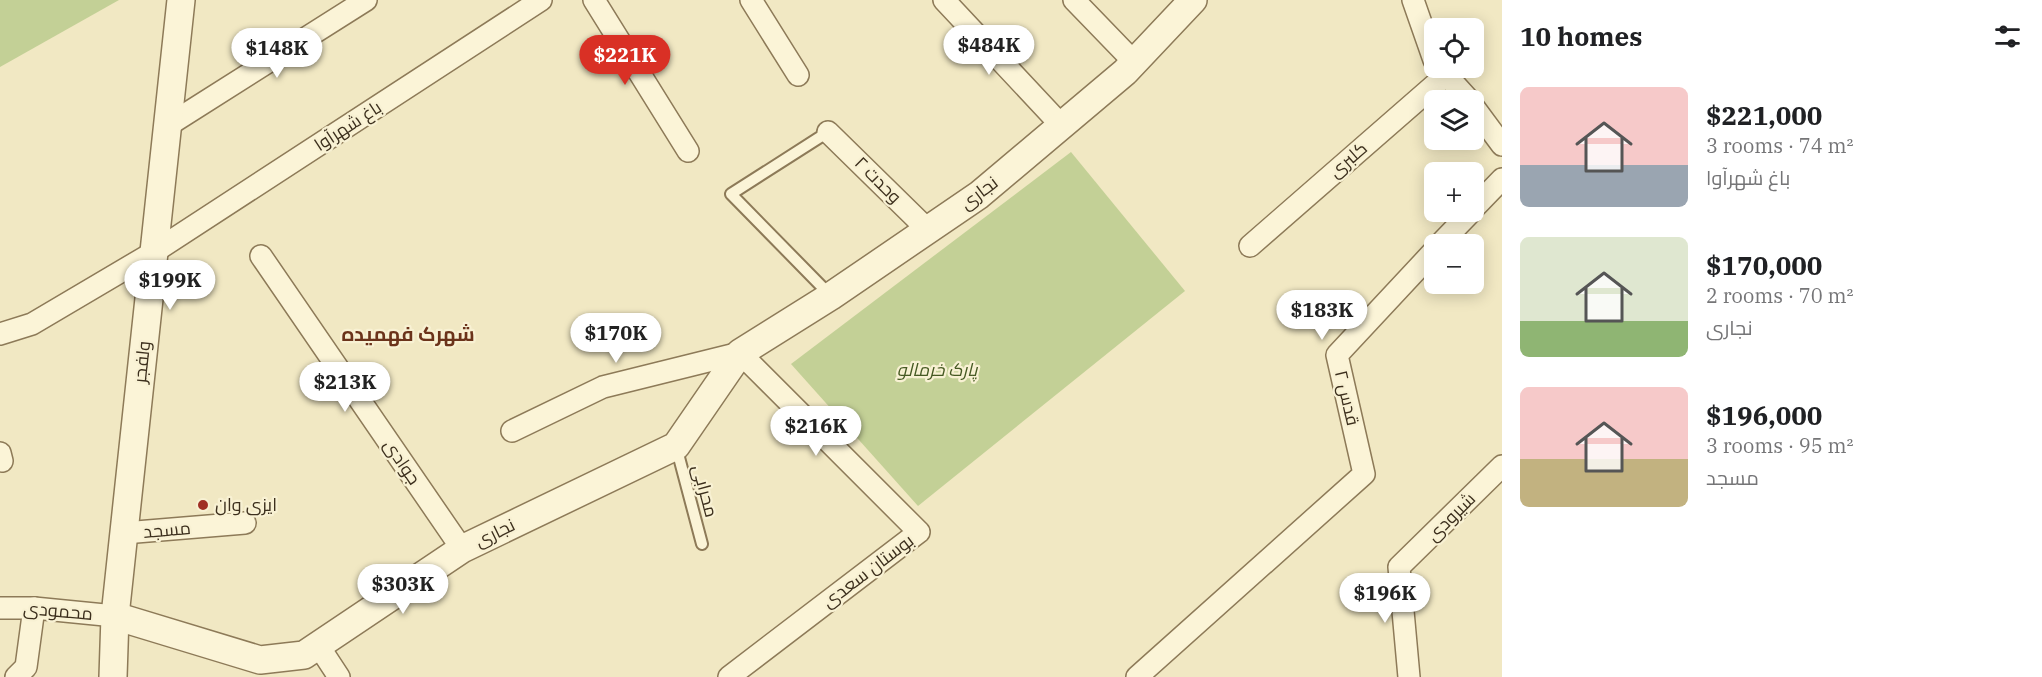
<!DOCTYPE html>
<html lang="en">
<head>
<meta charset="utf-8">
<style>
	body { margin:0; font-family:"IBM Plex Serif",Cairo,serif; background:#f2f2f2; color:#202124; height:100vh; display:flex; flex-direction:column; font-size:22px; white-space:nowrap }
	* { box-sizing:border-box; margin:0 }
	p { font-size:20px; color:#757577 }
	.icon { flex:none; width:33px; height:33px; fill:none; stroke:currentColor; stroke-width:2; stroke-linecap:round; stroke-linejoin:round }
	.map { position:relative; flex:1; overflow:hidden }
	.details { display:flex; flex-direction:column; background:#fff; width:540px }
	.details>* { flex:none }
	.tools { position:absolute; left:1424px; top:18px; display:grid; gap:12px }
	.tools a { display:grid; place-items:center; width:60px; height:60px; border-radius:9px; background:#fff; box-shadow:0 3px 15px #0003; font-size:30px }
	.price { position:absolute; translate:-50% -51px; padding:0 14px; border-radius:21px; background:#fff; color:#222; font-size:20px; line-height:39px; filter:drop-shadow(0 2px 3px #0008) }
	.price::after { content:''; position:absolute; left:50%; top:36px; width:18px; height:14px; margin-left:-9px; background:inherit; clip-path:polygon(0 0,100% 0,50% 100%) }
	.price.selected { background:#d93025; color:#fff }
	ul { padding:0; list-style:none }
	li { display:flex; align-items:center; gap:18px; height:150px; padding:0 18px }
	li span { display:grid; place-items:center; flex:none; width:168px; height:120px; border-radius:9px; color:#555 }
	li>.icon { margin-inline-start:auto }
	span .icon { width:72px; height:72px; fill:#fffc; stroke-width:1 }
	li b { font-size:26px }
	h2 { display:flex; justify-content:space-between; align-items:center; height:72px; padding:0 18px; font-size:26px }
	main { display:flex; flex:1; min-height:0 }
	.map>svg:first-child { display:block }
</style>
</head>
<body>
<main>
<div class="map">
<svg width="1502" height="677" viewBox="0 0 1502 677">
	<rect width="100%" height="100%" fill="#f1e8c3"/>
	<!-- green -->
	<g fill="#c3d096">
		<polygon points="0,0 119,0 0,67"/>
		<polygon points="1071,152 1185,291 918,506 791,364"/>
	</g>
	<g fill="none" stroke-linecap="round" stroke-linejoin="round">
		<defs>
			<g id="service">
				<polyline points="828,132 731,194 830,295"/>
				<polyline points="676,446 702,544"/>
			</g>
			<g id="minor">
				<polyline points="594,0 688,151"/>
				<polyline points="751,0 798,75"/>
				<polyline points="944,0 1061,125"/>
				<polyline points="1074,0 1134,62"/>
				<polyline points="1413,0 1434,60"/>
				<polyline points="1440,68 1469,100"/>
				<polyline points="1473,106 1502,145"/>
				<polyline points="167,126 366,0"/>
				<polyline points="828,132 927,229"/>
				<polyline points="1473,209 1502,179"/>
				<polyline points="1440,244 1471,212"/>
				<polyline points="1250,246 1446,75"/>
				<polyline points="261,256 462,549"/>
				<polyline points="0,334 32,324 154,252 541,0"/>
				<polyline points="512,431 603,387 740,353 919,532 729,677"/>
				<polyline points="0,453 2,461"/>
				<polyline points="124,533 245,523"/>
				<polyline points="0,608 34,608 115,616"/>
				<polyline points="318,645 339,677"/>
				<polyline points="16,677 26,667 34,608"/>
				<polyline points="1137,677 1364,474 1337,355 1434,251"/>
				<polyline points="1409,677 1399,567 1502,466"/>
			</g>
			<g id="tertiary">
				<polyline points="115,616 260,660 304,655 462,549 676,446 740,353 831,296 979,195 1125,72 1193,0"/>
				<polyline points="113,677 115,616 181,0"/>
			</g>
		</defs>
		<!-- service casing -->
		<use href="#service" stroke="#8d7a58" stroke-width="14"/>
		<!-- minor casing -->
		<use href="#minor" stroke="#8d7a58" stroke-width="24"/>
		<!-- tertiary casing -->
		<use href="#tertiary" stroke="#8d7a58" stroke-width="30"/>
		<!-- service -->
		<use href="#service" stroke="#fbf4d7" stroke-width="10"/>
		<!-- minor -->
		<use href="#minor" stroke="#fbf4d7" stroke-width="21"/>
		<!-- tertiary -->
		<use href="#tertiary" stroke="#fbf4d7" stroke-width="27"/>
	</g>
	<!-- markers -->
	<circle fill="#a03024" stroke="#f8f1d3" stroke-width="2" cx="203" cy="505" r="6"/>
	<g text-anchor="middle" stroke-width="4.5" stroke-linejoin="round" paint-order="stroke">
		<!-- street labels -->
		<g font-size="18" fill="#3c2f1d" stroke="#f8f1d3">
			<text transform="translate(348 126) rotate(-33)" y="6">باغ شهرآوا</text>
			<text transform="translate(1348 160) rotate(-41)" y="6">کلبری</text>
			<text transform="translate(878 180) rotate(45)" y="6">وحدت ۲</text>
			<text transform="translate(979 193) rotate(-37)" y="6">نجاری</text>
			<text transform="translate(142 362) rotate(-84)" y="6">ولفجر</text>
			<text transform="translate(1347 398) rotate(77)" y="6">قدس ۲</text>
			<text transform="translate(402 462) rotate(56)" y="6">جوادی</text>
			<text transform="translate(705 491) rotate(75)" y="6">محرابی</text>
			<text transform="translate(1451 517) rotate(-45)" y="6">شیرودی</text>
			<text transform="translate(167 530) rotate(-5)" y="6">مسجد</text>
			<text transform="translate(495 533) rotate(-26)" y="6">نجاری</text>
			<text transform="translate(868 571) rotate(-37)" y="6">بوستان سعدی</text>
			<text transform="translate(58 611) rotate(5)" y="6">محمودی</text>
		</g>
		<!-- park labels -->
		<g font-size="18" font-style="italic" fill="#465a23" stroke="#f8f1d3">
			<text x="937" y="376">پارک خرمالو</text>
		</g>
		<!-- poi labels -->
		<g font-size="18" fill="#3c2f1d" stroke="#f8f1d3" text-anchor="start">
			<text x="215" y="511">ایزی وان</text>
		</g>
		<!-- neighbourhood labels -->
		<g font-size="20" font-weight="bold" fill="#6b331a" stroke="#f8f1d3">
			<text x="408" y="341">شهرک فهمیده</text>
		</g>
	</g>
</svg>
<div class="tools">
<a><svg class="icon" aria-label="locate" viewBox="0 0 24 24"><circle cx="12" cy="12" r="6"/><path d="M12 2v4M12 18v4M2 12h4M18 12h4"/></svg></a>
<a><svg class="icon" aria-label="layers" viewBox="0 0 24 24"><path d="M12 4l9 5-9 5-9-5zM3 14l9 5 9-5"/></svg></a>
<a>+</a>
<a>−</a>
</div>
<b class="price" style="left:989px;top:76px">$484K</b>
<b class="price" style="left:277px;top:79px">$148K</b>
<b class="price selected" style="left:625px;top:86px">$221K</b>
<b class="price" style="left:170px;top:311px">$199K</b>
<b class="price" style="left:1322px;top:341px">$183K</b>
<b class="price" style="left:616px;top:364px">$170K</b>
<b class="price" style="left:345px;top:413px">$213K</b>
<b class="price" style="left:816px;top:457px">$216K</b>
<b class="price" style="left:403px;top:615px">$303K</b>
<b class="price" style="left:1385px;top:624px">$196K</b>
</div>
<section class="details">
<h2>10 homes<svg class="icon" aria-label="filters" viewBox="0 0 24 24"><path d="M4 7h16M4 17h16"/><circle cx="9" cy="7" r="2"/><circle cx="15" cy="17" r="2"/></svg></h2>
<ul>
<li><span style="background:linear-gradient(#f6c9c9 65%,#9aa5b1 0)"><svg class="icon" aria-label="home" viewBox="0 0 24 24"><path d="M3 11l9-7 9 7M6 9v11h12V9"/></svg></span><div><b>$221,000</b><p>3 rooms · 74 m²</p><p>باغ شهرآوا</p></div></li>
<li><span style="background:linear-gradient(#dfe7d0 70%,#8fb573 0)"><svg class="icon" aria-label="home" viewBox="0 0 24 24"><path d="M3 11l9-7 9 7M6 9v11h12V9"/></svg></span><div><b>$170,000</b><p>2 rooms · 70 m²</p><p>نجاری</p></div></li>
<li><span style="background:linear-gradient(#f6c9c9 60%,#c2b280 0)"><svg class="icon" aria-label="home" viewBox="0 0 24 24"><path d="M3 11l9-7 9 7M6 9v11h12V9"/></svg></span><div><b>$196,000</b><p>3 rooms · 95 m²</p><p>مسجد</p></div></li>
</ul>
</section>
</main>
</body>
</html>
